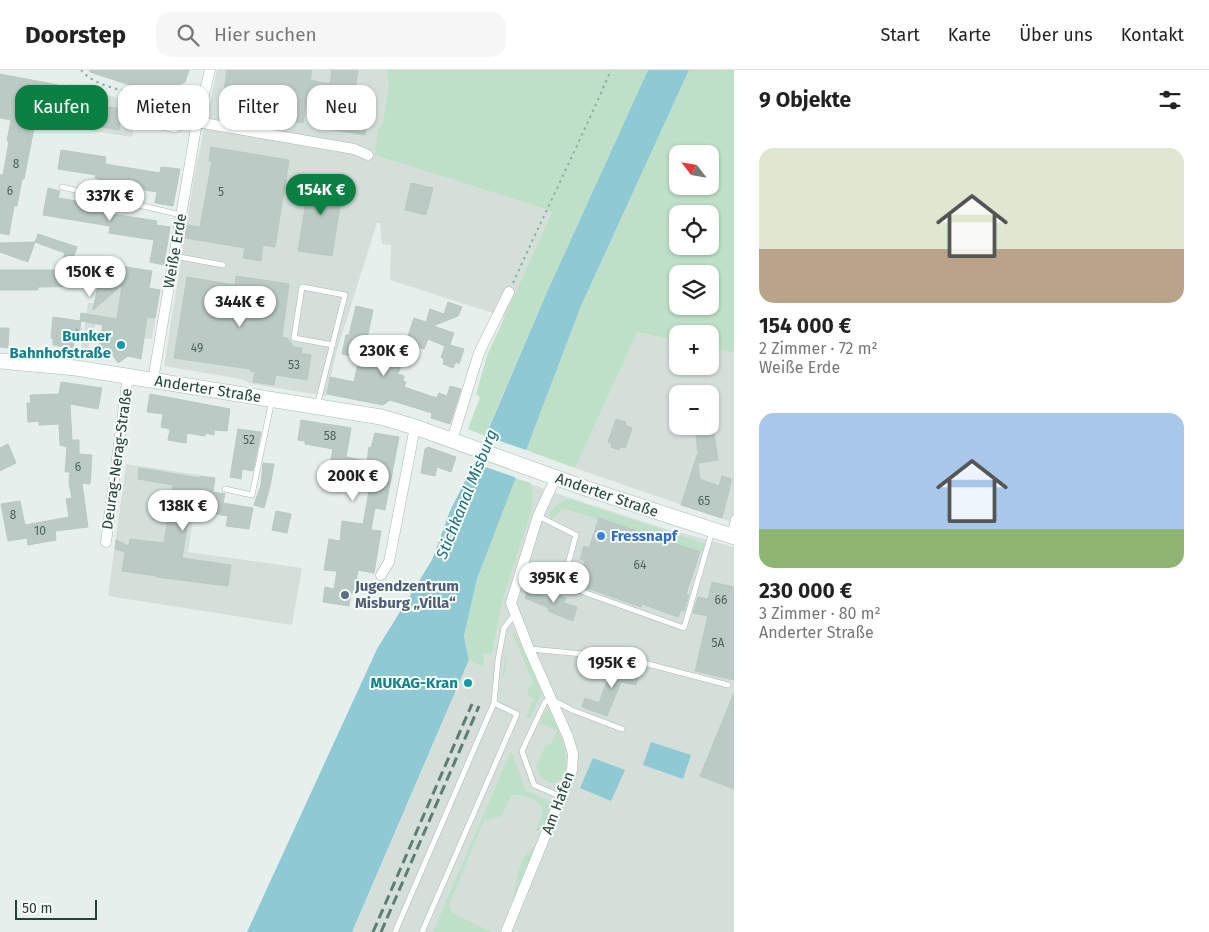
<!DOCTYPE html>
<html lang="de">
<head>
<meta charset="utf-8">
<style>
	body { margin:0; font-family:"Fira Sans",sans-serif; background:#f6f6f6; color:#222; height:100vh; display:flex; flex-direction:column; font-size:19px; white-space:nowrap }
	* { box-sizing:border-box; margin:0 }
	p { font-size:16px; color:#767676 }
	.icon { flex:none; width:28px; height:28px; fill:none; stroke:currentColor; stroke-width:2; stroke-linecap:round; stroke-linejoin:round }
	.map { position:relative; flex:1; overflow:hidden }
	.side { display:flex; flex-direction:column; background:#fff; width:475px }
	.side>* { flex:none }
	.banner { position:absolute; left:15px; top:15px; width:475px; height:45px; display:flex; gap:10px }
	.needle { width:32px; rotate:301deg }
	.tools { position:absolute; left:669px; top:75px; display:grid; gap:10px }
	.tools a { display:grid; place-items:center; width:50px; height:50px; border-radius:10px; background:#fff; box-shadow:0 1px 4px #0004; font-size:25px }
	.scale { position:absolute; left:15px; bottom:12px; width:82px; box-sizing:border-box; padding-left:5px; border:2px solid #24423a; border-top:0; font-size:14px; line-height:18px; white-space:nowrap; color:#24423a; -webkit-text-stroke:4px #f7fbf9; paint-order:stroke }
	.price { position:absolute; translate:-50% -42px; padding:0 11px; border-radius:18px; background:#fff; color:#222; font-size:16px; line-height:32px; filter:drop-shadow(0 1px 2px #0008) }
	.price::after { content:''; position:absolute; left:50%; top:30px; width:15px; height:11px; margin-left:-8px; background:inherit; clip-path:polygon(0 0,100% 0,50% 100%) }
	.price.selected { background:#0b8043; color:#fff }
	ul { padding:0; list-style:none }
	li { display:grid; align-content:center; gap:10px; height:265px; padding:0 25px }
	li span { display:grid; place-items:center; height:155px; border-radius:15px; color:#555 }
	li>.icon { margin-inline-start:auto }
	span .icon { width:90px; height:90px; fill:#fffc; stroke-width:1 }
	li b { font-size:21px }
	h2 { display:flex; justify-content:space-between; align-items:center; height:60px; padding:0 25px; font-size:21px }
	.tag { padding:0 18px; border-radius:15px; background:#fff; box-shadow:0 1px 4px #0004; font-size:18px; line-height:45px }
	.tag.selected { background:#0b8043; color:#fff }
	header { display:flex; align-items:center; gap:30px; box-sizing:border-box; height:70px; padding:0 25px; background:#fff; border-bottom:1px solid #e0e0e0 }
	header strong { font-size:24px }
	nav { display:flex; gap:28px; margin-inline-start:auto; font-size:18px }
	.search { width:350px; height:45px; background:#f6f6f6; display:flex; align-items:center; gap:12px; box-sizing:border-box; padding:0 18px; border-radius:15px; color:#767676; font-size:19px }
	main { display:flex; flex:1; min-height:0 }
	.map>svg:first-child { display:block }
</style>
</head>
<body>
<header>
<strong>Doorstep</strong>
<div class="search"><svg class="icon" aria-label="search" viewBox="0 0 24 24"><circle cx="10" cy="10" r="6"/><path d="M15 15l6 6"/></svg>Hier suchen</div>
<nav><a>Start</a><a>Karte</a><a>Über uns</a><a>Kontakt</a></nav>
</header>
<main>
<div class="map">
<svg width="734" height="862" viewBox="0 0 734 862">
	<rect width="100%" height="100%" fill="#e6efeb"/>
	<!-- built -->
	<g fill="#d4dfda" fill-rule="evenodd">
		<polygon points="217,0 386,0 389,16 543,138 552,142 505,247 390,210 391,175 382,174 380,153 377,153 337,280 326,326 252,314 241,309 164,296 195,102"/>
		<polygon points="70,14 138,34 132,67 56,55"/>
		<polygon points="100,207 111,209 111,211 160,220 152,269 144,268 145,261 96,254 90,270 88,285 81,284 88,233 94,233"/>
		<path d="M636,262L677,271L678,296H710V278L734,283V453L575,398ZM678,324H710V356H678Z"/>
		<polygon points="126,394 200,405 188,482 302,498 292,555 108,526"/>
		<polygon points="514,408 567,427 663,458 734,477 734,862 352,862 469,591 468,549 477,509"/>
	</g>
	<!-- green -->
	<g fill="#bfe0c8" fill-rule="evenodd">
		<polygon points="386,0 648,0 547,222 485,366 468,359 480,327 476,324 487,286 552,142 543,138 375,85 378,60 383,53 389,16"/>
		<path d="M689,0H734V283L710,278V264H678L677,271L637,262L575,398L526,380L581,236ZM678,84H710V116H678ZM678,144H710V176H678ZM678,204H710V236H678Z"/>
		<polygon points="514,408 531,413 533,424 532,438 501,535 492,584 483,583 484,594 481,596 469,590 464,566 477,509"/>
		<path d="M570,429L706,474L702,483L566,439H562L552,449L549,445C553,436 561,431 570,429Z"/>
		<polygon points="512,562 516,564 542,623 530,649 526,647 533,629 529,626 527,618 502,606 506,584 507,585 504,607 528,618 531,615 534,615"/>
		<path d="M547,638H548C557,659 574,685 562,709L552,713L541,708L536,697L546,674L550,675L557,661L540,653Z"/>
		<path d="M511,681L526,721L553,732C549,742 545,760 535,762L543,742C542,729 523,724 511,725L502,746L484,750L449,835L452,843L492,862H433Z"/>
		<path d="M535,776L513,831C516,812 518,787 535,776Z"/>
	</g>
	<!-- water -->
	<g fill="#8ec9d4">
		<polygon points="648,0 689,0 581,236 477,509 464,566 469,590 352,862 247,862 377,579 432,490 450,441 474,393 547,222"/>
		<polygon points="651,672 691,685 683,709 643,695"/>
		<polygon points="593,688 625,700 611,731 580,718"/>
	</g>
	<!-- pier -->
	<polygon fill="#e6efeb" points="483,365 529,381 517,408 471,392"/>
	<!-- building -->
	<g fill="#bbcac4" stroke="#b8c9c2">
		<polygon points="90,0 189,0 185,12 163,23 138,15 137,17 133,16 90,2"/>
		<polygon points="227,0 312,0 310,10 330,14 332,0 358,0 351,45 368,48 365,65 322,58 326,34 307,31 303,53 265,47 264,54 245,51 247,41 229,38 232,22 224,21"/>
		<polygon points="0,4 58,15 54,38 47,37 43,59 34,58 24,109 22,109 17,136 14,136 9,165 0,163 0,105 3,105 9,71 7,71 11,50 0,48"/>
		<polygon points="75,32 122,39 119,60 71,52"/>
		<polygon points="211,77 289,90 275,177 263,175 261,191 243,188 245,178 185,168 187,155 200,157 212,91 209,91"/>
		<polygon points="61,80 106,87 105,94 160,103 161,97 180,99 173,136 155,133 157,122 102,113 102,110 95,108 96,105 58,99"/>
		<polygon points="310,106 344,112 332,186 298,181"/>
		<polygon points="411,113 433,118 426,145 405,140"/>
		<polygon points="48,118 60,121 58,128 113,137 112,144 157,151 156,155 170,157 164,195 150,192 154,170 109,163 110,156 43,145"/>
		<polygon points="38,164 77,177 70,196 90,196 90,206 111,209 113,195 152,201 149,218 160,220 155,248 147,247 141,289 128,286 118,293 112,284 98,282 103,255 81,251 78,271 74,272 73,278 53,275 53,269 51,268 53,247 80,251 81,243 117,249 122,215 93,240 98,216 38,217 38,220 0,220 0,200 59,200 65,183 35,172 28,192 0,182 0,173 35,172"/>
		<polygon points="236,206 289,214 282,267 287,268 294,277 302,278 301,283 311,285 307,310 276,305 274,315 253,312 255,302 250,301 250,299 174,288 187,207 235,215"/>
		<polygon points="448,232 462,237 458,246 433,256 454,263 450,275 464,279 459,294 456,292 453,298 443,294 444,289 441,287 445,276 428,269 424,279 406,272 414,248 426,252 430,239 444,244"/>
		<polygon points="356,236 373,240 366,274 379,276 377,288 402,292 398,304 404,306 403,311 406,312 404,317 437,328 439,323 447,326 450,316 461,319 450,354 431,348 432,343 390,330 383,335 327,324 330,307 354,312 359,288 342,284 346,265 349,265"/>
		<polygon points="0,258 9,258 8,278 0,277"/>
		<polygon points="61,312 102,318 98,339 70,334 72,370 79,370 79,384 92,385 90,414 82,413 88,457 55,461 56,470 28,475 27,468 8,471 1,434 20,431 25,455 69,447 66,429 72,428 69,413 70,402 65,402 67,377 60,375 59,354 39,355 39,351 28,352 27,333 31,333 30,325 59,324"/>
		<polygon points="150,324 230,339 227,361 214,360 214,365 206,363 205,366 187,363 186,373 168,370 170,359 161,357 163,344 147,342"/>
		<polygon points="616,349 626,352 625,355 632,358 625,378 621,377 619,380 611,377 612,374 608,372"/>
		<polygon points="301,350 351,358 346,387 367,391 369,377 371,378 375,363 399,367 385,440 375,438 371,460 381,461 374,503 358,500 354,523 351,523 349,536 323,532 325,517 334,519 337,501 324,500 329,469 340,471 342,451 363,454 370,416 346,412 345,417 326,414 333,379 305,374 305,371 298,370"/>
		<polygon points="695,356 713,356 718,390 699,393"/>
		<polygon points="238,359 261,362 253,401 242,399 241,409 230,407"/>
		<polygon points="8,374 16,393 0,401 0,378"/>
		<polygon points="428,377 456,387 451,402 437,397 435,406 421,403 425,379"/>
		<polygon points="697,385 700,409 719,416 722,406 732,409 722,448 681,435"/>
		<polygon points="263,393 274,394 270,416 264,438 254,435 261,415"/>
		<polygon points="139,398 200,408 200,406 215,408 213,422 225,424 223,433 253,438 249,459 226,456 228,446 190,440 182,488 231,495 228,516 156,507 156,506 122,501 125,482 115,479 116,470 129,476 130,469 164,473 173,415 138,409"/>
		<polygon points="276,441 291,444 287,463 272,460"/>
		<polygon points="599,448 700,482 686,524 689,525 684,541 681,540 678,547 642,534 641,537 578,515 585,491 580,489 584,476 589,478"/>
		<polygon points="712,512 734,517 734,610 695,601 708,546 693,543 698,527 708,529"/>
		<polygon points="528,520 549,528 552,522 566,528 564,533 577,537 573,551 548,541 549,538 525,528"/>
		<polygon points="613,595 625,600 626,598 640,601 636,615 621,612 607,646 582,637 585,628 599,633"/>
		<polygon points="734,623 734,719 700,706"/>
	</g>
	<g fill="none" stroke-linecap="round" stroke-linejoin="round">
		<defs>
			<g id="service">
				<polyline points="140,52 175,60 196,52"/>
				<polyline points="62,117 181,145"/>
				<polyline points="174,186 223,195"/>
				<polyline points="317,336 345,225 302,217 294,268 333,275"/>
				<polyline points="225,419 252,425 272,330"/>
				<polyline points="538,446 576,465 565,505 575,519 684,558 712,461"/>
				<polyline points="730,463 734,448"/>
				<polyline points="530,579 625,588 728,615"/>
				<polyline points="562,727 534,715 522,681 545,632 551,629 572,640 622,659"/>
				<polyline points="395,862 494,633 498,590 504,558 515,544"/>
				<polyline points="422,862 517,644 494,633"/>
			</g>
			<g id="minor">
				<polyline points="197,52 354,79 368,85"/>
				<polyline points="153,310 197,52 210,0"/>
				<polyline points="452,370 479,283 509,222"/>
				<polyline points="106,472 128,306"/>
				<polyline points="381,505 389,492 415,357"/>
				<polyline points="506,862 572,700 573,684 568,667 529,579 511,533 538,446 556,407"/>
			</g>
			<polyline id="secondary" points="0,291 76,298 381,347 415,357 582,417 734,467"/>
		</defs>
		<!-- service casing -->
		<use href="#service" stroke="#a8b8b2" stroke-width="6"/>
		<!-- minor casing -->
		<use href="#minor" stroke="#a8b8b2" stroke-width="11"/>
		<!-- secondary casing -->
		<use href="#secondary" stroke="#a4bbb3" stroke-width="16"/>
		<!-- path -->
		<g stroke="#86b3a5" stroke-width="2" stroke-dasharray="2.5 4" stroke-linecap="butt">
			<path d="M81,0C93,15 121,20 139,25L140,44"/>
			<path d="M513,213C545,142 580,72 611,0"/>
			<polyline points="77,261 77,259 82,259"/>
		</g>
		<!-- service -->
		<use href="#service" stroke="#fff" stroke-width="5"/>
		<!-- minor -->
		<use href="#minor" stroke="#fff" stroke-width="10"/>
		<!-- secondary -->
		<use href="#secondary" stroke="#fff" stroke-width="15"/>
		<!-- rail -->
		<g stroke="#5f7d75" stroke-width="3" stroke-dasharray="10 5" stroke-linecap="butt">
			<polyline points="373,862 472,634"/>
			<polyline points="381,862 479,636"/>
		</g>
	</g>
	<!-- markers -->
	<g fill="#0f9aa8" stroke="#f7fbf9" stroke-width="2">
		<circle cx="121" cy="275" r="5"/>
		<circle cx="468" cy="613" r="5"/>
	</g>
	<circle fill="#3f7fe0" stroke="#f7fbf9" stroke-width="2" cx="601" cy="466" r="5"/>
	<circle fill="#5c6f8a" stroke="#f7fbf9" stroke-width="2" cx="345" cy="525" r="5"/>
	<g text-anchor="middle" stroke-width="4" stroke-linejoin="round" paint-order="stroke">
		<!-- number labels -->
		<g font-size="12" fill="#4a645c">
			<text x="16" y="98">8</text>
			<text x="10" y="125">6</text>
			<text x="221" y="126">5</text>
			<text x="197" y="282">49</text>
			<text x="294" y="299">53</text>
			<text x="330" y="370">58</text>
			<text x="249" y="374">52</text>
			<text x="78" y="401">6</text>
			<text x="704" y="435">65</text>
			<text x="13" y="449">8</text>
			<text x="40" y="465">10</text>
			<text x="640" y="499">64</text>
			<text x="721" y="534">66</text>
			<text x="718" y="577">5A</text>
		</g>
		<!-- street labels -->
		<g font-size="15" fill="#24423a" stroke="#f7fbf9">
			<text transform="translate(175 181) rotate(-80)" y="5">Weiße Erde</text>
			<text transform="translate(208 319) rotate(9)" y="5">Anderter Straße</text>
			<text transform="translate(117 389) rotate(-82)" y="5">Deurag-Nerag-Straße</text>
			<text transform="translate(607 425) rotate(19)" y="5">Anderter Straße</text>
			<text transform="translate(558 733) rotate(-69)" y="5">Am Hafen</text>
		</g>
		<!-- culture labels -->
		<g font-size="15" font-weight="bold" fill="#0d838f" stroke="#f7fbf9" text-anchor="end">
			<text x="111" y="271">Bunker<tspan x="111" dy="17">Bahnhofstraße</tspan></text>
			<text x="458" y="618">MUKAG-Kran</text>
		</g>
		<!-- shop labels -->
		<g font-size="15" font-weight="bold" fill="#366cbe" stroke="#f7fbf9" text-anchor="start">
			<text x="611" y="471">Fressnapf</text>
		</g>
		<!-- service labels -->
		<g font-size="15" font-weight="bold" fill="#4e5e75" stroke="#f7fbf9" text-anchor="start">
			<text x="355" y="521">Jugendzentrum<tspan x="355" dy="17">Misburg „Villa“</tspan></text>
		</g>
		<!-- water labels -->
		<g font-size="16" font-style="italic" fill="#1c6f80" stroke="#f7fbf9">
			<text transform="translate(466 424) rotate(-68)" y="6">Stichkanal Misburg</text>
		</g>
	</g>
</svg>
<div class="tools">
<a><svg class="needle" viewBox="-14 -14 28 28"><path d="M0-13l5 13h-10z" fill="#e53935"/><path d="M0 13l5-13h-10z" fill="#767676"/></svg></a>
<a><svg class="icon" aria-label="locate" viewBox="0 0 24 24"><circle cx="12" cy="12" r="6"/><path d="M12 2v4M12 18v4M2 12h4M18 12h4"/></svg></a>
<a><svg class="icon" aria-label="layers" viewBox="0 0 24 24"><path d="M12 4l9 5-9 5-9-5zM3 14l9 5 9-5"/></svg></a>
<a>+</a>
<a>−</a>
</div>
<div class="scale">50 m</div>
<b class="price selected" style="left:321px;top:146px">154K €</b>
<b class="price" style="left:110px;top:152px">337K €</b>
<b class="price" style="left:90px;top:228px">150K €</b>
<b class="price" style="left:240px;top:258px">344K €</b>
<b class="price" style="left:384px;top:307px">230K €</b>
<b class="price" style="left:353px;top:432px">200K €</b>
<b class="price" style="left:183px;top:462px">138K €</b>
<b class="price" style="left:554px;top:534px">395K €</b>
<b class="price" style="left:612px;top:619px">195K €</b>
<div class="banner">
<a class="tag selected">Kaufen</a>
<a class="tag">Mieten</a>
<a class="tag">Filter</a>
<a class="tag">Neu</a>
</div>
</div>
<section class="side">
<h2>9 Objekte<svg class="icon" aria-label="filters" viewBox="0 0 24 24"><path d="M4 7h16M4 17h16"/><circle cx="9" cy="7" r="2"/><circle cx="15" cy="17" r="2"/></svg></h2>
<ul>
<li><span style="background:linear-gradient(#dfe7d0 65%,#b9a48a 0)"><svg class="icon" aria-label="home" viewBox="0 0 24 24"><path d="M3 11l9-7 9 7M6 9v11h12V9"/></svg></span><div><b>154 000 €</b><p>2 Zimmer · 72 m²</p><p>Weiße Erde</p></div></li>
<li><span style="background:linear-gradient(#a9c7e8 75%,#8fb573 0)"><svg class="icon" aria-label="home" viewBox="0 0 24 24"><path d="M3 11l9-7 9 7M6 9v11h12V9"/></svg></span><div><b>230 000 €</b><p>3 Zimmer · 80 m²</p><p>Anderter Straße</p></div></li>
</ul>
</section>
</main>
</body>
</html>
